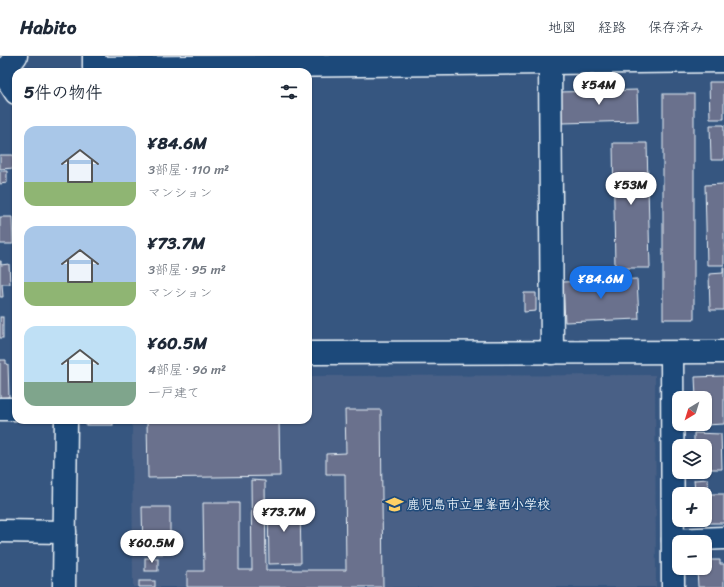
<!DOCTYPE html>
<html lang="ja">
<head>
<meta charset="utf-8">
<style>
	body { margin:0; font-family:Sriracha,"Klee One",sans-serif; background:#f6f6f7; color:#1f2937; height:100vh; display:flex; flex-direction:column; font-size:15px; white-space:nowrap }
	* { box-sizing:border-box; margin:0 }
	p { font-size:13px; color:#747a83 }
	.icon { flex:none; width:22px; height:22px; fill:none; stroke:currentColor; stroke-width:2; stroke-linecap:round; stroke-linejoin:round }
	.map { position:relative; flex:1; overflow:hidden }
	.panel { position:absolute; left:12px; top:12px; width:300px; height:356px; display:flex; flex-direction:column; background:#fff; border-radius:12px; box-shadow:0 1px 3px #0004 }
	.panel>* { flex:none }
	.needle { width:26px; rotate:218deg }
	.buttons { position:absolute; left:672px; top:335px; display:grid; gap:8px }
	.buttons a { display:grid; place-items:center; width:40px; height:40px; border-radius:8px; background:#fff; box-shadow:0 1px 3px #0004; font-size:20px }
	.price { position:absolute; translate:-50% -34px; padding:0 9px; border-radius:14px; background:#fff; color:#222; font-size:13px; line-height:26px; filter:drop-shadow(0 1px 2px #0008) }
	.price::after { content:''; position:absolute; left:50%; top:24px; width:12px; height:9px; margin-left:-6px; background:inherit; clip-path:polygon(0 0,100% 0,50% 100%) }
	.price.on { background:#1a73e8; color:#fff }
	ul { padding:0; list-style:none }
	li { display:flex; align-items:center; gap:12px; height:100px; padding:0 12px }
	li span { display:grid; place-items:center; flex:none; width:112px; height:80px; border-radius:12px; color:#555 }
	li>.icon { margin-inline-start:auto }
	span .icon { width:48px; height:48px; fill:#fffc; stroke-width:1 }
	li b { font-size:17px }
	h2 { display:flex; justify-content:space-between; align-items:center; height:48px; padding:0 12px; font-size:17px }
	header { display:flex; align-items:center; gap:24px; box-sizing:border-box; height:56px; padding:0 20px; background:#fff; border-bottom:1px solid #e0e1e3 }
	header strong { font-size:19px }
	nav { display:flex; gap:22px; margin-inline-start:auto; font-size:14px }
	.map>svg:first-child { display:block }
</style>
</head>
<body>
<header>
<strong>Habito</strong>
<nav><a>地図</a><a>経路</a><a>保存済み</a></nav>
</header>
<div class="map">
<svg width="724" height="531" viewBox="0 0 724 531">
	<rect width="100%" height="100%" fill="#365680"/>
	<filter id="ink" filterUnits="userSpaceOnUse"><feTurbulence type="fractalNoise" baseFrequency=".025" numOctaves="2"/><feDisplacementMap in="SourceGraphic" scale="8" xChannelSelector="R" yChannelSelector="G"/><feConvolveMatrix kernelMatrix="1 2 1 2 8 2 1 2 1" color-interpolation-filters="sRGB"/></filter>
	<g filter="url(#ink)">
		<!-- built -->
		<polygon fill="#496186" points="655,319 656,531 133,531 132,364 308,364 308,320"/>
		<!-- building -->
		<g fill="#6a718d" stroke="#e8f1f8">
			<polygon points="709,26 724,26 724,63 710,63"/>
			<polygon points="637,34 638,65 562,67 560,36"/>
			<rect x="663" y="38" width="31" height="225"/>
			<polygon points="710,69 724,69 724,104 711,104"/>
			<polygon points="613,87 647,87 650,212 615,212"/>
			<polygon points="0,99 13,99 14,112 0,113"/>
			<polygon points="0,115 7,115 7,127 0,128"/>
			<polygon points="724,128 724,209 707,209 705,129"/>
			<polygon points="0,161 12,161 13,188 0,188"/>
			<polygon points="0,205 1,205 1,209 9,208 10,228 2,228 3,241 0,241"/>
			<polygon points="723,211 724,211 724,254 710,254 709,218 723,217"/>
			<polygon points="637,223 639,263 565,266 563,226"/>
			<polygon points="524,237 536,237 536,255 524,256"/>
			<rect x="0" y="261" width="3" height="21"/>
			<polygon points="0,304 6,304 6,308 8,308 9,341 0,342"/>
			<polygon points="724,320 724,368 705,369 705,342 696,342 695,321"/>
			<polygon points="345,354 381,354 383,531 187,531 187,515 204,515 203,447 239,447 239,514 252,514 251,424 265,425 266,514 346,514 345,418 326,418 326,398 346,397"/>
			<rect x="86" y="364" width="27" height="5"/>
			<polygon points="147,364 279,364 280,420 148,422"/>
			<polygon points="694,377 721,378 722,413 705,413 705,390 694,390"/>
			<polygon points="708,423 709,435 695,436 694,424"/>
			<polygon points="705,438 724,438 724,467 701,467 701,464 705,464"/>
			<polygon points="268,446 300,446 301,507 269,508"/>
			<polygon points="142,451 170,451 170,498 143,498"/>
			<rect x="145" y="502" width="13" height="13"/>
			<polygon points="705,504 720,504 720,508 724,508 724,531 698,531 697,512 705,512"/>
			<rect x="139" y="525" width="16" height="6"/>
		</g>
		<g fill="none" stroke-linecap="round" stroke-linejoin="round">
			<defs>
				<g id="minor">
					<polyline points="94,0 94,12 724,5"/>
					<polyline points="550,6 552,297"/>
					<polyline points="3,17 16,0"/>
					<polyline points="672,297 673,531"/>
					<polyline points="0,353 16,353"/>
					<polyline points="0,475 65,476"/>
					<polyline points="673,484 724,482"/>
					<polyline points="64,531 66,364"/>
				</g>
				<g id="tertiary">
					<polyline points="0,14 3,17 16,37"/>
					<polyline points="308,297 724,296"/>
				</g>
			</defs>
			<!-- minor casing -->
			<use href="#minor" stroke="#e8f1f8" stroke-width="25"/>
			<!-- tertiary casing -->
			<use href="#tertiary" stroke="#e8f1f8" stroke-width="25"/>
			<!-- minor -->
			<use href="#minor" stroke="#1f4a7a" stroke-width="22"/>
			<!-- tertiary -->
			<use href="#tertiary" stroke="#1f4a7a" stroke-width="22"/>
		</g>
	</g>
	<!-- icons -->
	<defs>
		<symbol id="school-bare" viewBox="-9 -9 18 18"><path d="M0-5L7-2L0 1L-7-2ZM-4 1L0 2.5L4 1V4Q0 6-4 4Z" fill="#ffd166" stroke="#1f4a7a" stroke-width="2.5" paint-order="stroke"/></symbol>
	</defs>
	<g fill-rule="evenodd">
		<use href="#school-bare" x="382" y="436" width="25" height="25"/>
	</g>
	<g text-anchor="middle" stroke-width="3" stroke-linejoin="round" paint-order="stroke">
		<!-- poi labels -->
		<g font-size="13" font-weight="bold" fill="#e8f1f8" stroke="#1f4a7a" text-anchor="start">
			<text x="407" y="453">鹿児島市立星峯西小学校</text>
		</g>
	</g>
</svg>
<div class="buttons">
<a><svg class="needle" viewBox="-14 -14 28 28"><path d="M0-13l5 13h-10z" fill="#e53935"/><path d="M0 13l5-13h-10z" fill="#747a83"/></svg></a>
<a><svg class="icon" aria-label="layers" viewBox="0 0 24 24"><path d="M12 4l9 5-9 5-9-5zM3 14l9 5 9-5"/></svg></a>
<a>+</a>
<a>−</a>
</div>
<b class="price" style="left:599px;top:50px">¥54M</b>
<b class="price" style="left:631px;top:150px">¥53M</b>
<b class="price on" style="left:601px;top:244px">¥84.6M</b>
<b class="price" style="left:284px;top:477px">¥73.7M</b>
<b class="price" style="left:152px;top:508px">¥60.5M</b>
<section class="panel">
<h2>5件の物件<svg class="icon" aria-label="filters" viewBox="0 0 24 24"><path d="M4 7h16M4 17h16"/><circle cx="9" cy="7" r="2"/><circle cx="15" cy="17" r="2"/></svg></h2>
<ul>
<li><span style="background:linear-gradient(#a9c7e8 70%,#8fb573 0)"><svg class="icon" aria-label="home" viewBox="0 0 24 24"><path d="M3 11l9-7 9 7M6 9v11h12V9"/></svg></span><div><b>¥84.6M</b><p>3部屋 · 110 m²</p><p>マンション</p></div></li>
<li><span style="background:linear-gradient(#a9c7e8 70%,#8fb573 0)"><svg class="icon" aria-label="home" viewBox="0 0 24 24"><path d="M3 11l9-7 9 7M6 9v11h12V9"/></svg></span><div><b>¥73.7M</b><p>3部屋 · 95 m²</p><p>マンション</p></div></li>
<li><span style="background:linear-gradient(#bfe0f5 70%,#7fa58c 0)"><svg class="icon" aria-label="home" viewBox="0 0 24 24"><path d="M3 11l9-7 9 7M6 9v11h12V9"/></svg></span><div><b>¥60.5M</b><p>4部屋 · 96 m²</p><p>一戸建て</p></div></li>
</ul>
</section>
</div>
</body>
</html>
